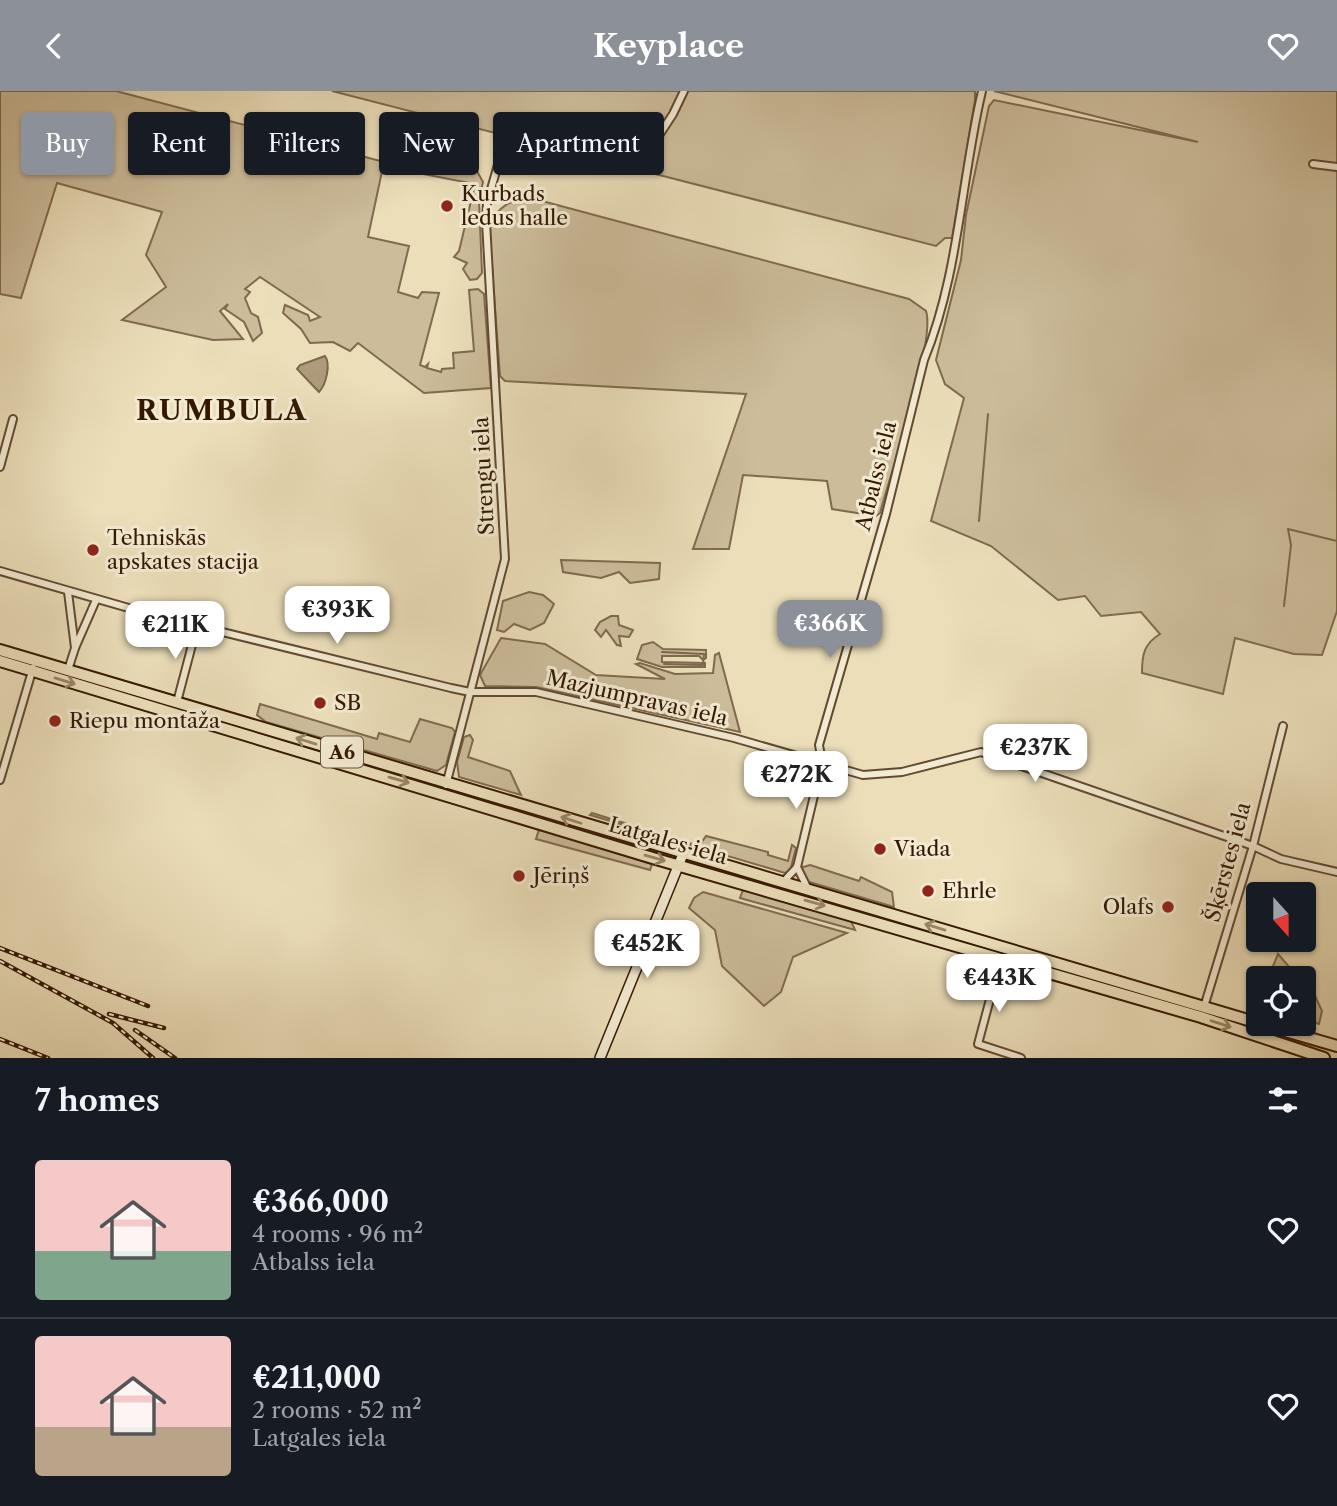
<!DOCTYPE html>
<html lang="en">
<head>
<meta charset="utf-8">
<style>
	body { margin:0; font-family:"Libre Caslon Text",serif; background:#20242c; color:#f1f3f6; height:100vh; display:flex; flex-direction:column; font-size:26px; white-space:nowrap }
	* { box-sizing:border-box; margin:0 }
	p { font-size:23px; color:#9ea1a6 }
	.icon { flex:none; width:38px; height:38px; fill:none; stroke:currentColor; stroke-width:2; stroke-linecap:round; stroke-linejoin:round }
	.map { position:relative; height:967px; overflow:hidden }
	.sheet { display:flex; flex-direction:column; background:#171b24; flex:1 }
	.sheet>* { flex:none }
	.top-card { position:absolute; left:21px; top:21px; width:700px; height:63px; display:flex; gap:14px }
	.needle { width:46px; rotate:159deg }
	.fabs { position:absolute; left:1246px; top:791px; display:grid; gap:14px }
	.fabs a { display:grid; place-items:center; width:70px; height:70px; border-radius:7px; background:#171b24; box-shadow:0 2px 5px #0004; font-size:35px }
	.price { position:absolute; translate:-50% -60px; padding:0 16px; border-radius:14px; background:#fff; color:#222; font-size:23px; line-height:46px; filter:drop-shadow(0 2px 4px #0008) }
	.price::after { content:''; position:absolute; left:50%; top:42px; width:21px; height:16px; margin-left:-10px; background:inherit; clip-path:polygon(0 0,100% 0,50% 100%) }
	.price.selected { background:#8c9099; color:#fff }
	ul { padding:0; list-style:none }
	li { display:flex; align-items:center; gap:21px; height:175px; padding:0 35px }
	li+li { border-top:2px solid #363941 }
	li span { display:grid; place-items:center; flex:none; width:196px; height:140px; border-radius:7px; color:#555 }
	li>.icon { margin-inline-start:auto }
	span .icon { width:84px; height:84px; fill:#fffc; stroke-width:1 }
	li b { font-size:30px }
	h2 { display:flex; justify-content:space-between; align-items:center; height:84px; padding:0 35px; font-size:30px }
	.tag { padding:0 24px; border-radius:7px; background:#171b24; box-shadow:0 2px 5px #0004; font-size:24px; line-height:63px }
	.tag.selected { background:#8c9099; color:#fff }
	header { display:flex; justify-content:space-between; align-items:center; height:91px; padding:0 35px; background:#8c9099; color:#fff; font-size:32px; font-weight:700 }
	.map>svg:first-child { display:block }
</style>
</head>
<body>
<header><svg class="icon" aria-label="back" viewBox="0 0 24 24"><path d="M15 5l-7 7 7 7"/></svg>Keyplace<svg class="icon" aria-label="heart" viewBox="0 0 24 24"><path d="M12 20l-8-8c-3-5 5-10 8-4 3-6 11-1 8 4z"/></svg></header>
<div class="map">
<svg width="1337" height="967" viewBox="0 0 1337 967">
	<rect width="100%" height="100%" fill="#ebdeb9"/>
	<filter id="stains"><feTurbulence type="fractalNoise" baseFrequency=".00286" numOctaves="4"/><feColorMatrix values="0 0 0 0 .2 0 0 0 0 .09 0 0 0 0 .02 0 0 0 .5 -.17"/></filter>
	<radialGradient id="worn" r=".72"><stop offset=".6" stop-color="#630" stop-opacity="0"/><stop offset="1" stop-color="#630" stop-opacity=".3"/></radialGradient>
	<!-- green -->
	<g fill="#ccbc9a" stroke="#806a4e" stroke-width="2">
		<polygon points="0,0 116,0 384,71 368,146 409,155 398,201 418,207 422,201 439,202 420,274 425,276 428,273 427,277 441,281 442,278 454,277 453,262 474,260 469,199 478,198 484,203 491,297 424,302 358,252 350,260 333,251 310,252 301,238 283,222 285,214 308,224 310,230 320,226 260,186 245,198 250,201 245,207 251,222 258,226 262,242 253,250 244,231 225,218 228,213 220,220 243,248 213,249 122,229 166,196 146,164 162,121 57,92 21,207 0,203"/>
		<polygon points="332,0 975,0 975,9 952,147 945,147 936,155"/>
		<path d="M994,0H1337V520L1322,564L1294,563L1235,547L1223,603L1142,582C1142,563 1144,553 1160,543L1141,521L1101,525L1085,505L1058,509L991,455L931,430L964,307L945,293L936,269L961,169L966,124L989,15L994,9L1198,51Z"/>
		<polygon points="429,62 473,73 483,91 479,109 482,182 477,188 470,189 463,178 467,172 454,166 459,160 475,93 423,83"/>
		<path d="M527,106L909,208L926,220C936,249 890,384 880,422L876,425L832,418L827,390L743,384L729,458H693L746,303L505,290L500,285L489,133C499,116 509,110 527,106Z"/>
		<polygon points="561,469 660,472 659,488 630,492 619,481 601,487 563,481"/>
		<polygon points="529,501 543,504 554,513 544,532 530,539 514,533 504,541 497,539 503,510"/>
		<polygon points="611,525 618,525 619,534 633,539 629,546 619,545 621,555 617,554 606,539 601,546 595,539 600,531"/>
		<polygon points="501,547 545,553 596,584 665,588 636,573 640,572 675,583 713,582 715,564 719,562 740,641 536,596 485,595 480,584"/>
		<polygon points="653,551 663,558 706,559 706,567 703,569 699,565 662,565 662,571 705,572 705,576 662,576 637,568 642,554"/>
		<polygon points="260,613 377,648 379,642 410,651 420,628 452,637 455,641 446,674 437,680 266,631 257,624"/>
		<polygon points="470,644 473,649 468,666 510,680 521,704 459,686 457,671 464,646"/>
		<polygon points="458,700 656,758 655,762 459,703"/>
		<polygon points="592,722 699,755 706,745 768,761 768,764 788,770 792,754 796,757 790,780 785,782 590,724"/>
		<polygon points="539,738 652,773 650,779 536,748"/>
		<polygon points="810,774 859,790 861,786 892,801 894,816 806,790 800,777"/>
		<polygon points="743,799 769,804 851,830 855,839 740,807"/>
		<polygon points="703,801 847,842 793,866 781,901 764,915 722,875 715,839 689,817 694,807"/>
		<polygon points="800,801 1270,941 799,803"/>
		<polygon points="1278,863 1290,877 1302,876 1322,920 1319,933 1304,928 1304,887 1280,887 1271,880"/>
	</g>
	<!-- water -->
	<path fill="#ad9b7b" stroke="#7d674b" stroke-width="2" d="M325,265C331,273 326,294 319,301L297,278L300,274Z"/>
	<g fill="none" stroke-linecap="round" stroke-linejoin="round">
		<!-- stream -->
		<g stroke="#7d674b" stroke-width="2">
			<polyline points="979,430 988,323"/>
			<polyline points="1284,515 1291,454 1288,438 1337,450"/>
			<polyline points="662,561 704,563 703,574 664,573"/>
		</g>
		<defs>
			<g id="street">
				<polyline points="1313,73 1337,76"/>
				<polyline points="637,78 673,23 684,0"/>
				<polyline points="0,376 13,328"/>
				<polyline points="0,480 153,524 451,597 470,601 536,601 734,647 863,684 902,681 981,661 1253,755 1281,768 1337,781"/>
				<polyline points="68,501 75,557 96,509"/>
				<polyline points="68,579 75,557"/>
				<polyline points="177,611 197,535"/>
				<polyline points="0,689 33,577"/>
				<polyline points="446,694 505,468 486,131 487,112 499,70"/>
				<polyline points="797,776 807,796"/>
				<path d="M784,790L797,776L822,671L819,654L886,423L924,269C959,184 961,89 982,0"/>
				<polyline points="1001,867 978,953 1021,967"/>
				<polyline points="1204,916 1253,755 1283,635"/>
			</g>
			<polyline id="secondary" points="600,967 683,763"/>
			<g id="highway">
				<polyline points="0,559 1258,932"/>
				<polyline points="0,570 656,768 1201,926 1324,967"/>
				<polyline points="1261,933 1337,955"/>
			</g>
		</defs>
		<!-- street casing -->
		<use href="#street" stroke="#624a30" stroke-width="10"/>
		<!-- secondary casing -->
		<use href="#secondary" stroke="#351802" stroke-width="12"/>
		<!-- highway casing -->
		<use href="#highway" stroke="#351802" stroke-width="14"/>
		<!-- street -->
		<use href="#street" stroke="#f2ead2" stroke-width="6"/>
		<!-- secondary -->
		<use href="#secondary" stroke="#f2ead2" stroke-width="9"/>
		<!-- highway -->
		<use href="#highway" stroke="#ebdeb9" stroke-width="10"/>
		<defs>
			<g id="rail">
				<polyline points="0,857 148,915"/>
				<polyline points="0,870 113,932 153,967"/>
				<polyline points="109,923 164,937"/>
				<polyline points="135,939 175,967"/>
				<polyline points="0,948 48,967"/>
			</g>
		</defs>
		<!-- rail casing -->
		<use href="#rail" stroke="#351802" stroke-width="4.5"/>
		<!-- rail -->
		<use href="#rail" stroke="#f2ead2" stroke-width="2" stroke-dasharray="5" stroke-linecap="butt"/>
	</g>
	<!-- one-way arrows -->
	<defs><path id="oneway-shaft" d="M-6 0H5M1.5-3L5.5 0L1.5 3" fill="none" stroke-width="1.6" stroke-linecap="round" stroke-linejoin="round" transform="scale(1.75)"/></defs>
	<g stroke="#998567">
		<use href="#oneway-shaft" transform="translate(65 590) rotate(17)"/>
		<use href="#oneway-shaft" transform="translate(306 650) rotate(-163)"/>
		<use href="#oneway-shaft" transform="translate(399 689) rotate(16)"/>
		<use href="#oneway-shaft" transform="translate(571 729) rotate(-162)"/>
		<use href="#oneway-shaft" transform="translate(655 767) rotate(16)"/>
		<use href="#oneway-shaft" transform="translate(815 812) rotate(16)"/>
		<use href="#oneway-shaft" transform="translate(935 836) rotate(-163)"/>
		<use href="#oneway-shaft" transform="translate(1221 933) rotate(18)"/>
	</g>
	<!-- markers -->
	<g fill="#8f2418" stroke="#f2ead2" stroke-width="2.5">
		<circle cx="447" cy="115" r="7"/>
		<circle cx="93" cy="459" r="7"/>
		<circle cx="320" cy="612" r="7"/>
		<circle cx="55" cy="630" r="7"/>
		<circle cx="880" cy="758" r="7"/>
		<circle cx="519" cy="785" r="7"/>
		<circle cx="928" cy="800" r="7"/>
		<circle cx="1168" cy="816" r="7"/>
	</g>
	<g text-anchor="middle" stroke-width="6" stroke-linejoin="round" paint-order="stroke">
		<!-- shield labels -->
		<rect fill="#f2ead2" stroke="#6e5740" stroke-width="2" x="321" y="645.5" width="42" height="31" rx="5"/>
		<g font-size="19" font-weight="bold" fill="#351802">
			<text x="342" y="668">A6</text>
		</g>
		<!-- poi labels -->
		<g font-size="21" fill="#351802" stroke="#f2ead2" text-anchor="start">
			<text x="461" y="110">Kurbads<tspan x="461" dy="24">ledus halle</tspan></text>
			<text x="107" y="454">Tehniskās<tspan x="107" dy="24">apskates stacija</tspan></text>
			<text x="334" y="619">SB</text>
			<text x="69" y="637">Riepu montāža</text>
			<text x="894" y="765">Viada</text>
			<text x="533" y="792">Jēriņš</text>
			<text x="942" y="807">Ehrle</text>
			<text x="1154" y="823" text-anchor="end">Olafs</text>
		</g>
		<!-- street labels -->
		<g font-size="21" fill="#351802" stroke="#f2ead2">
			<text transform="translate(484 385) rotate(-93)" y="7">Strengu iela</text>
			<text transform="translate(876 385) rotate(-76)" y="7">Atbalss iela</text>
			<text transform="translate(637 607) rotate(13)" y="7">Mazjumpravas iela</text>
			<text transform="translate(668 750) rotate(16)" y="7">Latgales iela</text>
			<text transform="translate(1228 771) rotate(-75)" y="7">Šķērstes iela</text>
		</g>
		<!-- district labels -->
		<g font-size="28" font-weight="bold" letter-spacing="2" fill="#351802" stroke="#f2ead2">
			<text x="222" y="329">RUMBULA</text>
		</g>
	</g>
	<rect width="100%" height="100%" filter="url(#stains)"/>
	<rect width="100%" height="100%" fill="url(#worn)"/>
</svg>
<div class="fabs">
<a><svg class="needle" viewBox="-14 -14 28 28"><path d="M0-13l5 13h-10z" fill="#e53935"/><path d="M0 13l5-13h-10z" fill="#9ea1a6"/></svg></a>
<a><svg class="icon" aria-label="locate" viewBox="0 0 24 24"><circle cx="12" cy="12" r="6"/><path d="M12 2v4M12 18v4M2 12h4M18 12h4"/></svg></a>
</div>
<b class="price" style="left:337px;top:555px">€393K</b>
<b class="price selected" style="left:830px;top:569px">€366K</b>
<b class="price" style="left:175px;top:570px">€211K</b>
<b class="price" style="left:1035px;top:693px">€237K</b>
<b class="price" style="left:796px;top:720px">€272K</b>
<b class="price" style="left:647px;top:889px">€452K</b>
<b class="price" style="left:999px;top:923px">€443K</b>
<div class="top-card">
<a class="tag selected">Buy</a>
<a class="tag">Rent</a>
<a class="tag">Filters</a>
<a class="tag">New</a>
<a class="tag">Apartment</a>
</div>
</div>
<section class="sheet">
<h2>7 homes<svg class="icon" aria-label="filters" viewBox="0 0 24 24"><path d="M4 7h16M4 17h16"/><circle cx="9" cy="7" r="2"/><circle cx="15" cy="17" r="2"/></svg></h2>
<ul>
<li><span style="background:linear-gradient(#f6c9c9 65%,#7fa58c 0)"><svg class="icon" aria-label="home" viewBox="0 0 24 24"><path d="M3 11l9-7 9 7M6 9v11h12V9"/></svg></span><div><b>€366,000</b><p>4 rooms · 96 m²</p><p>Atbalss iela</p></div><svg class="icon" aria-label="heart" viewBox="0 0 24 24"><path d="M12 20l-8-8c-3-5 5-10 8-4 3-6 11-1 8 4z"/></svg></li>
<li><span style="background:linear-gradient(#f6c9c9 65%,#b9a48a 0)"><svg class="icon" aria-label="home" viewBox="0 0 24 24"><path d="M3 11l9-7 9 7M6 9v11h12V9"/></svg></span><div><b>€211,000</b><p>2 rooms · 52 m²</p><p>Latgales iela</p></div><svg class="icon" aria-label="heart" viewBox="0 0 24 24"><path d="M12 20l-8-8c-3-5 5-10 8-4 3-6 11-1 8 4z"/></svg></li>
</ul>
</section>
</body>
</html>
